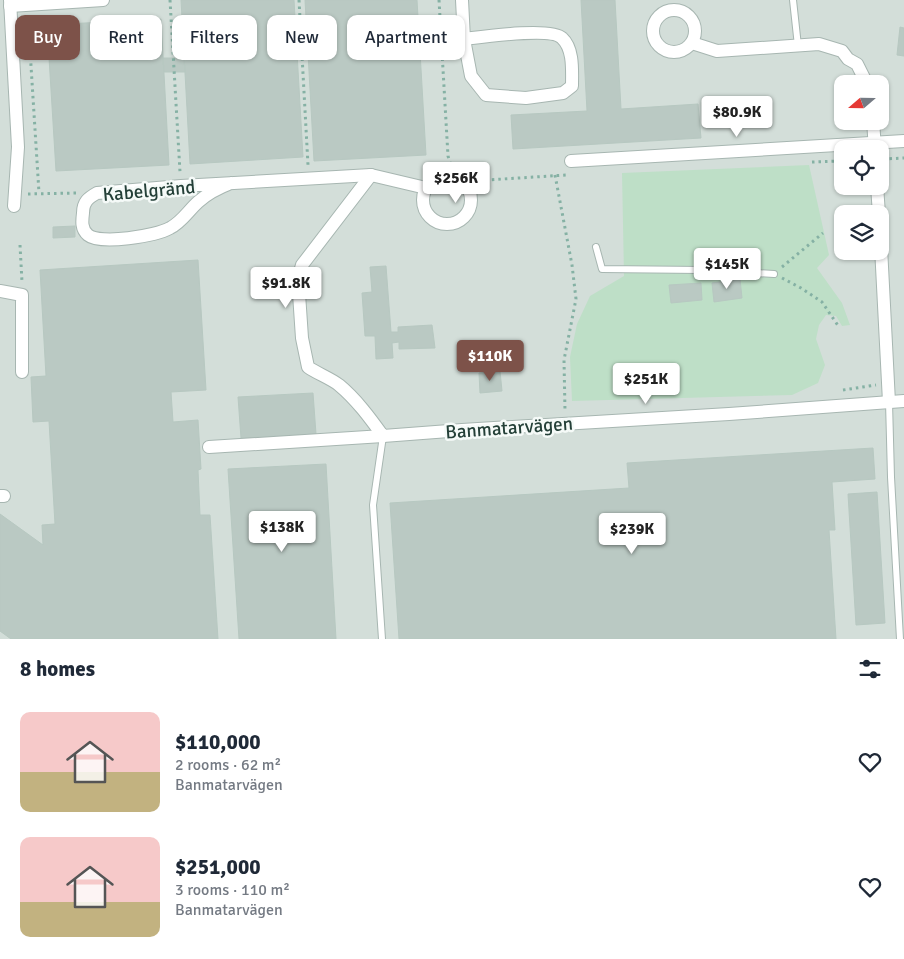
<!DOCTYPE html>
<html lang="en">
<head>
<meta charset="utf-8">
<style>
	body { margin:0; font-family:Signika,sans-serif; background:#f6f6f7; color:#1f2937; height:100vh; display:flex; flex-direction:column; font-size:19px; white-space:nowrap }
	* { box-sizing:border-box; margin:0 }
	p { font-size:16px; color:#747a83 }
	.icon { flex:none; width:28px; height:28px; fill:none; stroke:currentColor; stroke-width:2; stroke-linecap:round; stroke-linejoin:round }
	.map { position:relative; height:639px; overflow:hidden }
	.details { display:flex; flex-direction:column; background:#fff; flex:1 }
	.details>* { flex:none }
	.banner { position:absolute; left:15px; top:15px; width:500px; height:45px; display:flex; gap:10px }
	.needle { width:32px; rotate:250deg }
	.controls { position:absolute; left:834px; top:75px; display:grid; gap:10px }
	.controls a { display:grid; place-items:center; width:55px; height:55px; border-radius:10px; background:#fff; box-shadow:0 1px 4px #0004; font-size:25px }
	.price { position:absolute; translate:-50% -42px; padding:0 11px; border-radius:5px; background:#fff; color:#222; font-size:16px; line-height:32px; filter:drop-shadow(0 1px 2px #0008) }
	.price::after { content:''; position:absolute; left:50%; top:30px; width:15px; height:11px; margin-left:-8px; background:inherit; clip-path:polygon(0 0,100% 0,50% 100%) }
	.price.current { background:#7d5249; color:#fff }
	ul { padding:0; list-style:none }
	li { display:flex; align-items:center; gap:15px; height:125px; padding:0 20px }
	li span { display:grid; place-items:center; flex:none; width:140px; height:100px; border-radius:10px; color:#555 }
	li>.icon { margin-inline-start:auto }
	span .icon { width:60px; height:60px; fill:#fffc; stroke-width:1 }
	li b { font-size:21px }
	h2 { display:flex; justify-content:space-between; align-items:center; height:60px; padding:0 20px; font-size:21px }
	.pill { padding:0 18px; border-radius:10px; background:#fff; box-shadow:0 1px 4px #0004; font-size:18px; line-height:45px }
	.pill.current { background:#7d5249; color:#fff }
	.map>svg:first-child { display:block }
</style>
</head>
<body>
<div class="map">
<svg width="904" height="639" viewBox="0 0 904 639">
	<rect width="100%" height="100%" fill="#e5eeea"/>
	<!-- built -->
	<path fill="#d3ded9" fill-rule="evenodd" d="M0,0H904V639H0ZM842,84H880V121H842ZM842,149H880V186H842ZM842,214H880V251H842Z"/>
	<!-- green -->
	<polygon fill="#bedfc7" points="809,165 829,255 817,268 842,303 850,325 842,326 836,316 826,315 819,325 816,339 825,365 818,383 792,395 572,401 570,357 577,324 590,296 624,276 622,173"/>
	<!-- building -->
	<g fill="#bac9c3" stroke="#b7c8c1">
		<polygon points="181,0 294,0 303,157 190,164"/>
		<polygon points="305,0 417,0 426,155 314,161"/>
		<polygon points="581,0 615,0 621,109 698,104 701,138 513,149 511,115 587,111"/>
		<polygon points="161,19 169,165 56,171 47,25"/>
		<polygon points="900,27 904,28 904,56 897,55"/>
		<polygon points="163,58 184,58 185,72 164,72"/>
		<polygon points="75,226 75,237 53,238 53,227"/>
		<polygon points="198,260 206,390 171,392 173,422 198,420 201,469 198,470 200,515 210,515 218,639 11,639 0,631 0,514 43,545 42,525 55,524 49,421 33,422 31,377 46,376 40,270"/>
		<polygon points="386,266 391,332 398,332 398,327 432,325 435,348 399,349 399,342 392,343 393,358 376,359 375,336 365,336 362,293 372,292 370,267"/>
		<polygon points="740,279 742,298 714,302 712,283"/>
		<polygon points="701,283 702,300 671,303 669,285"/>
		<polygon points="500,371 502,391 480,393 479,373"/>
		<polygon points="313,393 316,434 241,438 238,397"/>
		<polygon points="873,448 875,479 832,482 835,530 829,530 836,639 399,639 390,503 629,488 627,463"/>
		<polygon points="326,464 336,639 239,639 228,469"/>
		<polygon points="877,492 885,623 856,625 848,494"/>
	</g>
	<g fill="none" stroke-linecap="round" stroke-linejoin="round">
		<defs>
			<g id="service">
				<polyline points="793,0 798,46"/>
				<polyline points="596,247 602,269 702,270 774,274"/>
				<polyline points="889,402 891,477 900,639"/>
				<polyline points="382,639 373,505 383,436"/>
			</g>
			<g id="minor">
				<polyline points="10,0 18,147 14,206"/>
				<path d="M462,0L464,39L471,76L486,95L526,98L563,93L572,86C572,71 574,49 562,38C551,27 481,37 464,39"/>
				<polyline points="10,6 103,0"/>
				<circle cx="674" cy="31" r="21"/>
				<polyline points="692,43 717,51 819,44 842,51 848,59 857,64 867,84"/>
				<polyline points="873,121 875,149"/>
				<polyline points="571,161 904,141"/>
				<path d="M371,175L302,265L298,279L302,338L308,367C318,374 330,378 339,385C356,399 370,418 383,436L462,430L729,414L904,401"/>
				<circle cx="447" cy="200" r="24"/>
				<path d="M231,183C218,188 208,193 198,202C188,211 182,222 170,228C156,236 100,245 88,235C81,229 82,221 83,213C83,202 88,198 97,193L181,186L371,175L426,188"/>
				<polyline points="877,186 879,214"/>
				<polyline points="880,228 889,402"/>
				<polyline points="0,291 22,295 22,372"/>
				<polyline points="209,447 383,436"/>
				<polyline points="0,496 4,496"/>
			</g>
		</defs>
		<!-- service casing -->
		<use href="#service" stroke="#a7b6b1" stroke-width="8"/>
		<!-- minor casing -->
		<use href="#minor" stroke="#a7b6b1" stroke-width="14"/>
		<!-- path -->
		<g stroke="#85b1a4" stroke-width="3" stroke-dasharray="2.5 4" stroke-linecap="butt">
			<polyline points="170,0 180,172"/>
			<polyline points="299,0 308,165"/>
			<polyline points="439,0 448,156 451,166 458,178 487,180 566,175"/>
			<polyline points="28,18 39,193"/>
			<polyline points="883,159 904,158"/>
			<polyline points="812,162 842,161"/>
			<polyline points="555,175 572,265 576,299 564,360 565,411"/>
			<polyline points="28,194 77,193"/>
			<polyline points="20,245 22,282"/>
			<polyline points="782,267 823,233"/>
			<polyline points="782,278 801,288 822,302 839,327"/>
			<polyline points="843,390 876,385"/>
		</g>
		<!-- service -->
		<use href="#service" stroke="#fff" stroke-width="6"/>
		<!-- minor -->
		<use href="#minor" stroke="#fff" stroke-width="12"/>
	</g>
	<g text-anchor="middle" stroke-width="5" stroke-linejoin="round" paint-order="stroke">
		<!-- street labels -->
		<g font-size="19" fill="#244038" stroke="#f5faf8">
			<text transform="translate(149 190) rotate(-5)" y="7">Kabelgränd</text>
			<text transform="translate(509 427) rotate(-4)" y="7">Banmatarvägen</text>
		</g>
	</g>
</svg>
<div class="controls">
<a><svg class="needle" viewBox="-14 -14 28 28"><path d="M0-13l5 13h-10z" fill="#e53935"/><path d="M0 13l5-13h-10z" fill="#747a83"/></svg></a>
<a><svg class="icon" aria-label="locate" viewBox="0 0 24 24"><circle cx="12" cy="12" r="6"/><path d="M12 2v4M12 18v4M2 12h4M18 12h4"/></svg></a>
<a><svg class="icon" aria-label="layers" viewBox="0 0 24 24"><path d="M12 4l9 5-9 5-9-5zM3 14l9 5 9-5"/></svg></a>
</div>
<b class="price" style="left:737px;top:138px">$80.9K</b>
<b class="price" style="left:456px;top:204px">$256K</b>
<b class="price" style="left:727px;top:290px">$145K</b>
<b class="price" style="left:286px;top:309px">$91.8K</b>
<b class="price current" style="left:490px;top:382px">$110K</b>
<b class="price" style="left:646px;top:405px">$251K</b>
<b class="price" style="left:282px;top:553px">$138K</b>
<b class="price" style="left:632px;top:555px">$239K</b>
<div class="banner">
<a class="pill current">Buy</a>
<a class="pill">Rent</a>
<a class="pill">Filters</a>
<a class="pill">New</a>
<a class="pill">Apartment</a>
</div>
</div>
<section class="details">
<h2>8 homes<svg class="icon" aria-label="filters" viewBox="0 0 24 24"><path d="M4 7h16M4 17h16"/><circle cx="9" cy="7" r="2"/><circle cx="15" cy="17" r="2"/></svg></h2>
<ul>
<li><span style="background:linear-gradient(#f6c9c9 60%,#c2b280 0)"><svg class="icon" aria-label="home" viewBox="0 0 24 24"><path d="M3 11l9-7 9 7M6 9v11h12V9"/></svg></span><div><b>$110,000</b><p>2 rooms · 62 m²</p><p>Banmatarvägen</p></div><svg class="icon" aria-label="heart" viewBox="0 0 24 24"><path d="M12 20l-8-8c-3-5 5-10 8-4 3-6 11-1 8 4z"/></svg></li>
<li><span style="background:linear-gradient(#f6c9c9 65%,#c2b280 0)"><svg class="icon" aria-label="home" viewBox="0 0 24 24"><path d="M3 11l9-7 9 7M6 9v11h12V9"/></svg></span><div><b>$251,000</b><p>3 rooms · 110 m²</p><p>Banmatarvägen</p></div><svg class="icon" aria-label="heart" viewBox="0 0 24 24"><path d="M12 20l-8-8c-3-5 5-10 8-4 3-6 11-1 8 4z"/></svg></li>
</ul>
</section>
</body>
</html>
